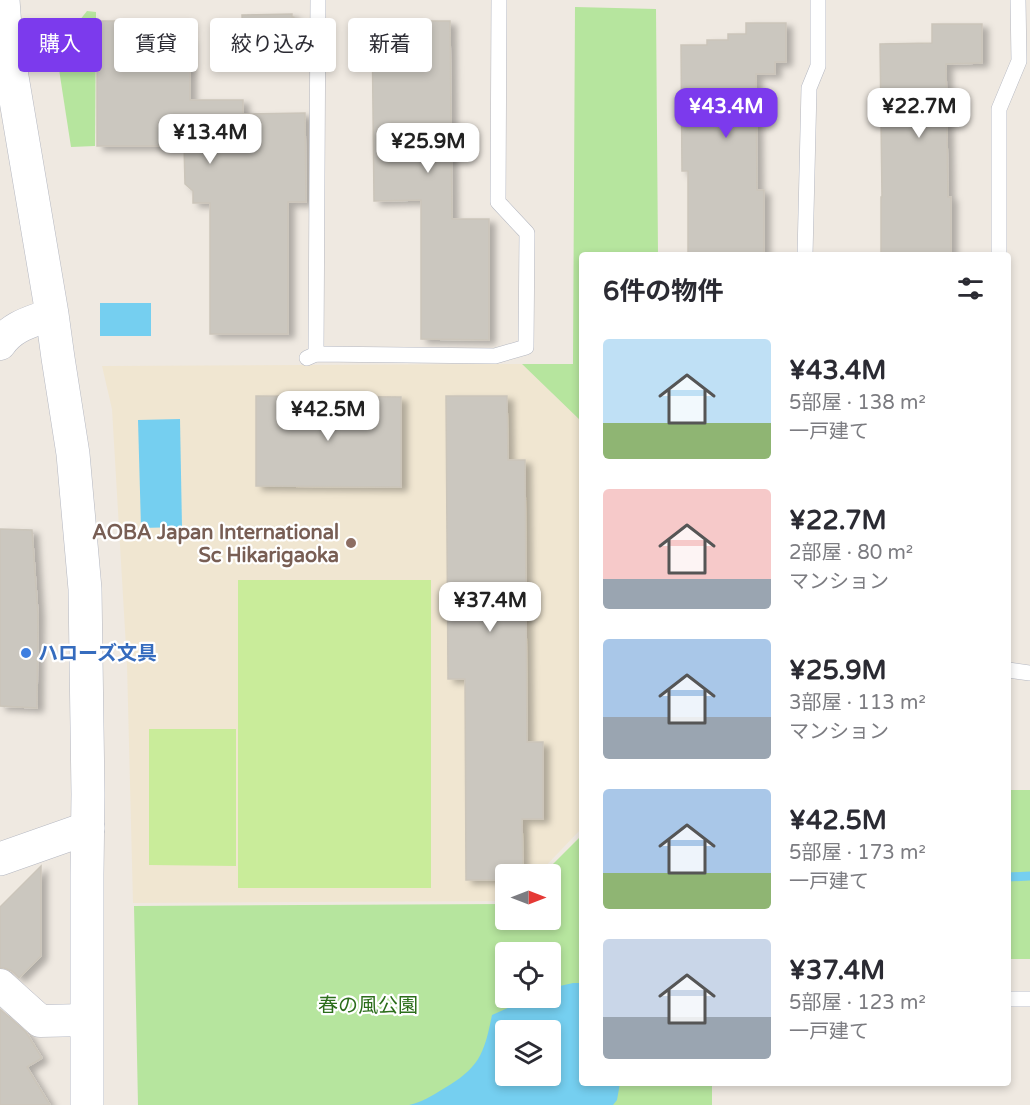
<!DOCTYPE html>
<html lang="ja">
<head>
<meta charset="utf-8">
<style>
	body { margin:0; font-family:"Varela Round","Noto Sans JP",sans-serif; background:#f7f7f7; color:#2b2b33; height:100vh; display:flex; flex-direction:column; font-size:22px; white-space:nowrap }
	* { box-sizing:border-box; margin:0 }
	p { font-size:20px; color:#7c7c81 }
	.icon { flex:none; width:33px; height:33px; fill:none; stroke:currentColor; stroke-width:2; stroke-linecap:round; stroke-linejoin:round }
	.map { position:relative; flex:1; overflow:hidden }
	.panel { position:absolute; left:579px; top:252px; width:432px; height:834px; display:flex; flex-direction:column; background:#fff; border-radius:6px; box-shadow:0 3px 9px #0003 }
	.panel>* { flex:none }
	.top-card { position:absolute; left:18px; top:18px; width:471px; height:54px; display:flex; gap:12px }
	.needle { width:39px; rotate:90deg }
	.controls { position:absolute; left:495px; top:864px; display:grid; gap:12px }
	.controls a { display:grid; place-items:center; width:66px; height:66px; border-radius:6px; background:#fff; box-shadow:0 3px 9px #0003; font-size:30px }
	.price { position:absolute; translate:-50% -51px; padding:0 14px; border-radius:12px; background:#fff; color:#222; font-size:20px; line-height:39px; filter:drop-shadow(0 2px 3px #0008) }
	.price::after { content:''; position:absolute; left:50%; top:36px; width:18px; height:14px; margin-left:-9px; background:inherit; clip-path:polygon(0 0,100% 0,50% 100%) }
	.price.current { background:#7c3aed; color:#fff }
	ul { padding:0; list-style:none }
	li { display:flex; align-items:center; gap:18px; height:150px; padding:0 24px }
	li span { display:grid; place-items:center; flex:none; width:168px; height:120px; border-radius:6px; color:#555 }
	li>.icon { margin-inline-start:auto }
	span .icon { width:72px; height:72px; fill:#fffc; stroke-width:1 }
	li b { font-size:26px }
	h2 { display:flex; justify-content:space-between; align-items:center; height:72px; padding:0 24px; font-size:26px }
	.tag { padding:0 21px; border-radius:6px; background:#fff; box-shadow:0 3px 9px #0003; font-size:21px; line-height:54px }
	.tag.current { background:#7c3aed; color:#fff }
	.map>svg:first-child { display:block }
</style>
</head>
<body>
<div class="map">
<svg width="1030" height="1105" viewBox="0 0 1030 1105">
	<defs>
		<filter id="shadow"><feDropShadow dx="6" dy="4" stdDeviation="3" flood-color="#0004"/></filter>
	</defs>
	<rect width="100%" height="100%" fill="#efe9e1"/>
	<!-- education -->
	<polygon fill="#f0e6d1" points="522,364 582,422 582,828 538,874 506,874 505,901 133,903 127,664 112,409 102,366"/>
	<!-- green -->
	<g fill="#b6e59e" fill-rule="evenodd">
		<polygon points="575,7 656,9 658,255 582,255 582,422 522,364 573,364"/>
		<polygon points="87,11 96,12 95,146 71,147 56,50"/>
		<rect x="1008" y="790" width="22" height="169"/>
		<path d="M582,835V1083H712V1105H138L134,906L505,904L506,920H550V874H543ZM506,952H550V998H506ZM506,1030H550V1076H506Z"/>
	</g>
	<!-- pitch -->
	<g fill="#c9ec9a">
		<rect x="238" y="580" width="193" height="308"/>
		<polygon points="149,729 236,729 236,866 149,865"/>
	</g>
	<!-- water -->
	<g fill="#75cff0" fill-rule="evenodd">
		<rect x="100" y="303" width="51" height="33"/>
		<polygon points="180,419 182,527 141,528 138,420"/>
		<path d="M573,983H582V1083H620L617,1100L613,1105H409C422,1102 432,1096 443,1089C479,1068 484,1055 492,1015L530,998H550L551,988ZM506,1030H550V1076H506Z"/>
	</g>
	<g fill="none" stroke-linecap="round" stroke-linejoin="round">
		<!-- stream -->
		<polyline stroke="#75cff0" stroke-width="9" points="1008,877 1030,876"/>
	</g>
	<!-- building -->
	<g fill="#cbc7bf" stroke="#cbc5ba" stroke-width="1.5" filter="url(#shadow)">
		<polygon points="292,14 292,17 294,17 295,39 291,40 291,48 243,49 242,15"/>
		<polygon points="97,21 188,21 188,38 190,38 190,100 243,100 243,114 305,113 306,202 288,202 288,334 210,334 210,203 193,203 193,191 185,184 184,146 97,146"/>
		<polygon points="372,21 450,21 452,219 489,219 489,340 421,339 421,200 374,201"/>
		<polygon points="746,23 786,23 786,62 775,62 775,74 756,74 757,190 764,190 764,255 688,255 688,171 682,171 681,45 707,45 707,40 728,40 728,34 746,34"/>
		<polygon points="932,24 982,24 982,63 946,64 948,197 951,197 951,255 881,255 881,197 882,197 880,44 932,43"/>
		<polygon points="256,396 401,397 401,487 256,486"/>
		<polygon points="446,396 507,396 508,460 525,460 527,742 543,742 543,819 522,819 523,874 506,874 506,880 466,880 465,679 448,679"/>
		<polygon points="0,529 32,530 38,614 37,708 0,706"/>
		<polygon points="41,866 41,956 19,978 12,971 4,968 0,968 0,907"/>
		<polygon points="0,1009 26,1032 42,1058 27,1067 50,1105 0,1105"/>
	</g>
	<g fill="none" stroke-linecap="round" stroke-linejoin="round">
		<defs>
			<g id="service">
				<polyline points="805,255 809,88 818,66 818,0"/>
				<polyline points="999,255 999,109 1019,61 1018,0"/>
				<polyline points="316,354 318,0"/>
				<polyline points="307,358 316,354 495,356 526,347 527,233 498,202 499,0"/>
				<polyline points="1008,670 1030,673"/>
				<polyline points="1008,999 1030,999"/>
			</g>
			<g id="minor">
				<path d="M0,344C13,325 32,322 52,314"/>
				<polyline points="0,985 40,1021 86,1020"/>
			</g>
			<polyline id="tertiary" points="0,859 88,828"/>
			<polyline id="secondary" points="3,0 6,41 52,314 58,358 73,454 85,589 88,794 87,874 87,1105"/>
		</defs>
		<!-- service casing -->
		<use href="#service" stroke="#b4b7c1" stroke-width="16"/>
		<!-- minor casing -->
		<use href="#minor" stroke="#b4b7c1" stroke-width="33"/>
		<!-- tertiary casing -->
		<use href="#tertiary" stroke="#b4b7c1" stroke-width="34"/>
		<!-- secondary casing -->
		<use href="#secondary" stroke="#b4b7c1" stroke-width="34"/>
		<!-- service -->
		<use href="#service" stroke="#fff" stroke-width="15"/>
		<!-- minor -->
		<use href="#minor" stroke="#fff" stroke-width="32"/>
		<!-- tertiary -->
		<use href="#tertiary" stroke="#fff" stroke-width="33"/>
		<!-- secondary -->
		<use href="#secondary" stroke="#fff" stroke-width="33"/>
	</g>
	<!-- markers -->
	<circle fill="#8d6e63" stroke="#fff" stroke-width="2" cx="351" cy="543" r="6"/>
	<circle fill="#3f7fe0" stroke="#fff" stroke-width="2" cx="26" cy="653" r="6"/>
	<g text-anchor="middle" stroke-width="4.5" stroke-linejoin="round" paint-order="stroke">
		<!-- education labels -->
		<g font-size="20" font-weight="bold" fill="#785e54" stroke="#fff" text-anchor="end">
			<text x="339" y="539">AOBA Japan International<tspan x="339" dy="23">Sc Hikarigaoka</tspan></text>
		</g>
		<!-- shop labels -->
		<g font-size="20" font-weight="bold" fill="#366cbe" stroke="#fff" text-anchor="start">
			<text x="38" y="660">ハローズ文具</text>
		</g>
		<!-- park labels -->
		<g font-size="20" fill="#2c6e1b" stroke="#fff">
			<text x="368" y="1012">春の風公園</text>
		</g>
	</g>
</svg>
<div class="controls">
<a><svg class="needle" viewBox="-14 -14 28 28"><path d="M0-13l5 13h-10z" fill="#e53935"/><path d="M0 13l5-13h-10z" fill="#7c7c81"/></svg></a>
<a><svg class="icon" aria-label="locate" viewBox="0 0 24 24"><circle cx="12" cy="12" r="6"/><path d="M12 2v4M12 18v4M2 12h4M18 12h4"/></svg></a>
<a><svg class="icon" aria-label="layers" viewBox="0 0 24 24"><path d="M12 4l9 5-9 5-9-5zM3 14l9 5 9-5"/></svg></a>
</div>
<b class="price current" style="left:726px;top:139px">¥43.4M</b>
<b class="price" style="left:919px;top:139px">¥22.7M</b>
<b class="price" style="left:210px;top:165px">¥13.4M</b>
<b class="price" style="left:428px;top:174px">¥25.9M</b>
<b class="price" style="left:328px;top:442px">¥42.5M</b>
<b class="price" style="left:490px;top:633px">¥37.4M</b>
<div class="top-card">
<a class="tag current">購入</a>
<a class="tag">賃貸</a>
<a class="tag">絞り込み</a>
<a class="tag">新着</a>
</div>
<section class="panel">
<h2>6件の物件<svg class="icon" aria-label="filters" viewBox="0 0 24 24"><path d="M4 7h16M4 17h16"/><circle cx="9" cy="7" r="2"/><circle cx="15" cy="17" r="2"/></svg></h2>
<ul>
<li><span style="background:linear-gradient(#bfe0f5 70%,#8fb573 0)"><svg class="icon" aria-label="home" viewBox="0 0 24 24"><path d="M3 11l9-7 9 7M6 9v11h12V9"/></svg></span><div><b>¥43.4M</b><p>5部屋 · 138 m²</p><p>一戸建て</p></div></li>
<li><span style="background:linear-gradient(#f6c9c9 75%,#9aa5b1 0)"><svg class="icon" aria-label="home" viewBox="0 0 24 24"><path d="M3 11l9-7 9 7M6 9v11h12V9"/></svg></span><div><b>¥22.7M</b><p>2部屋 · 80 m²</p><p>マンション</p></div></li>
<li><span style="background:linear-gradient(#a9c7e8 65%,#9aa5b1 0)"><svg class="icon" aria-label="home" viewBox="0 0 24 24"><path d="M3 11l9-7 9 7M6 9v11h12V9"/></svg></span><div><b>¥25.9M</b><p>3部屋 · 113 m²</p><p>マンション</p></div></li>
<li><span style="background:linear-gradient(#a9c7e8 70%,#8fb573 0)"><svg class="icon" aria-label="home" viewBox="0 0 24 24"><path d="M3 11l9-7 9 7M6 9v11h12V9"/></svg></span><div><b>¥42.5M</b><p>5部屋 · 173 m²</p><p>一戸建て</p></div></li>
<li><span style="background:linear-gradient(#c9d6e8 65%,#9aa5b1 0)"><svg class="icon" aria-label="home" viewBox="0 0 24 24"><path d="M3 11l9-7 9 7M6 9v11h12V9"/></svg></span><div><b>¥37.4M</b><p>5部屋 · 123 m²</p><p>一戸建て</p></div></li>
</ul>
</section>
</div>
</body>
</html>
